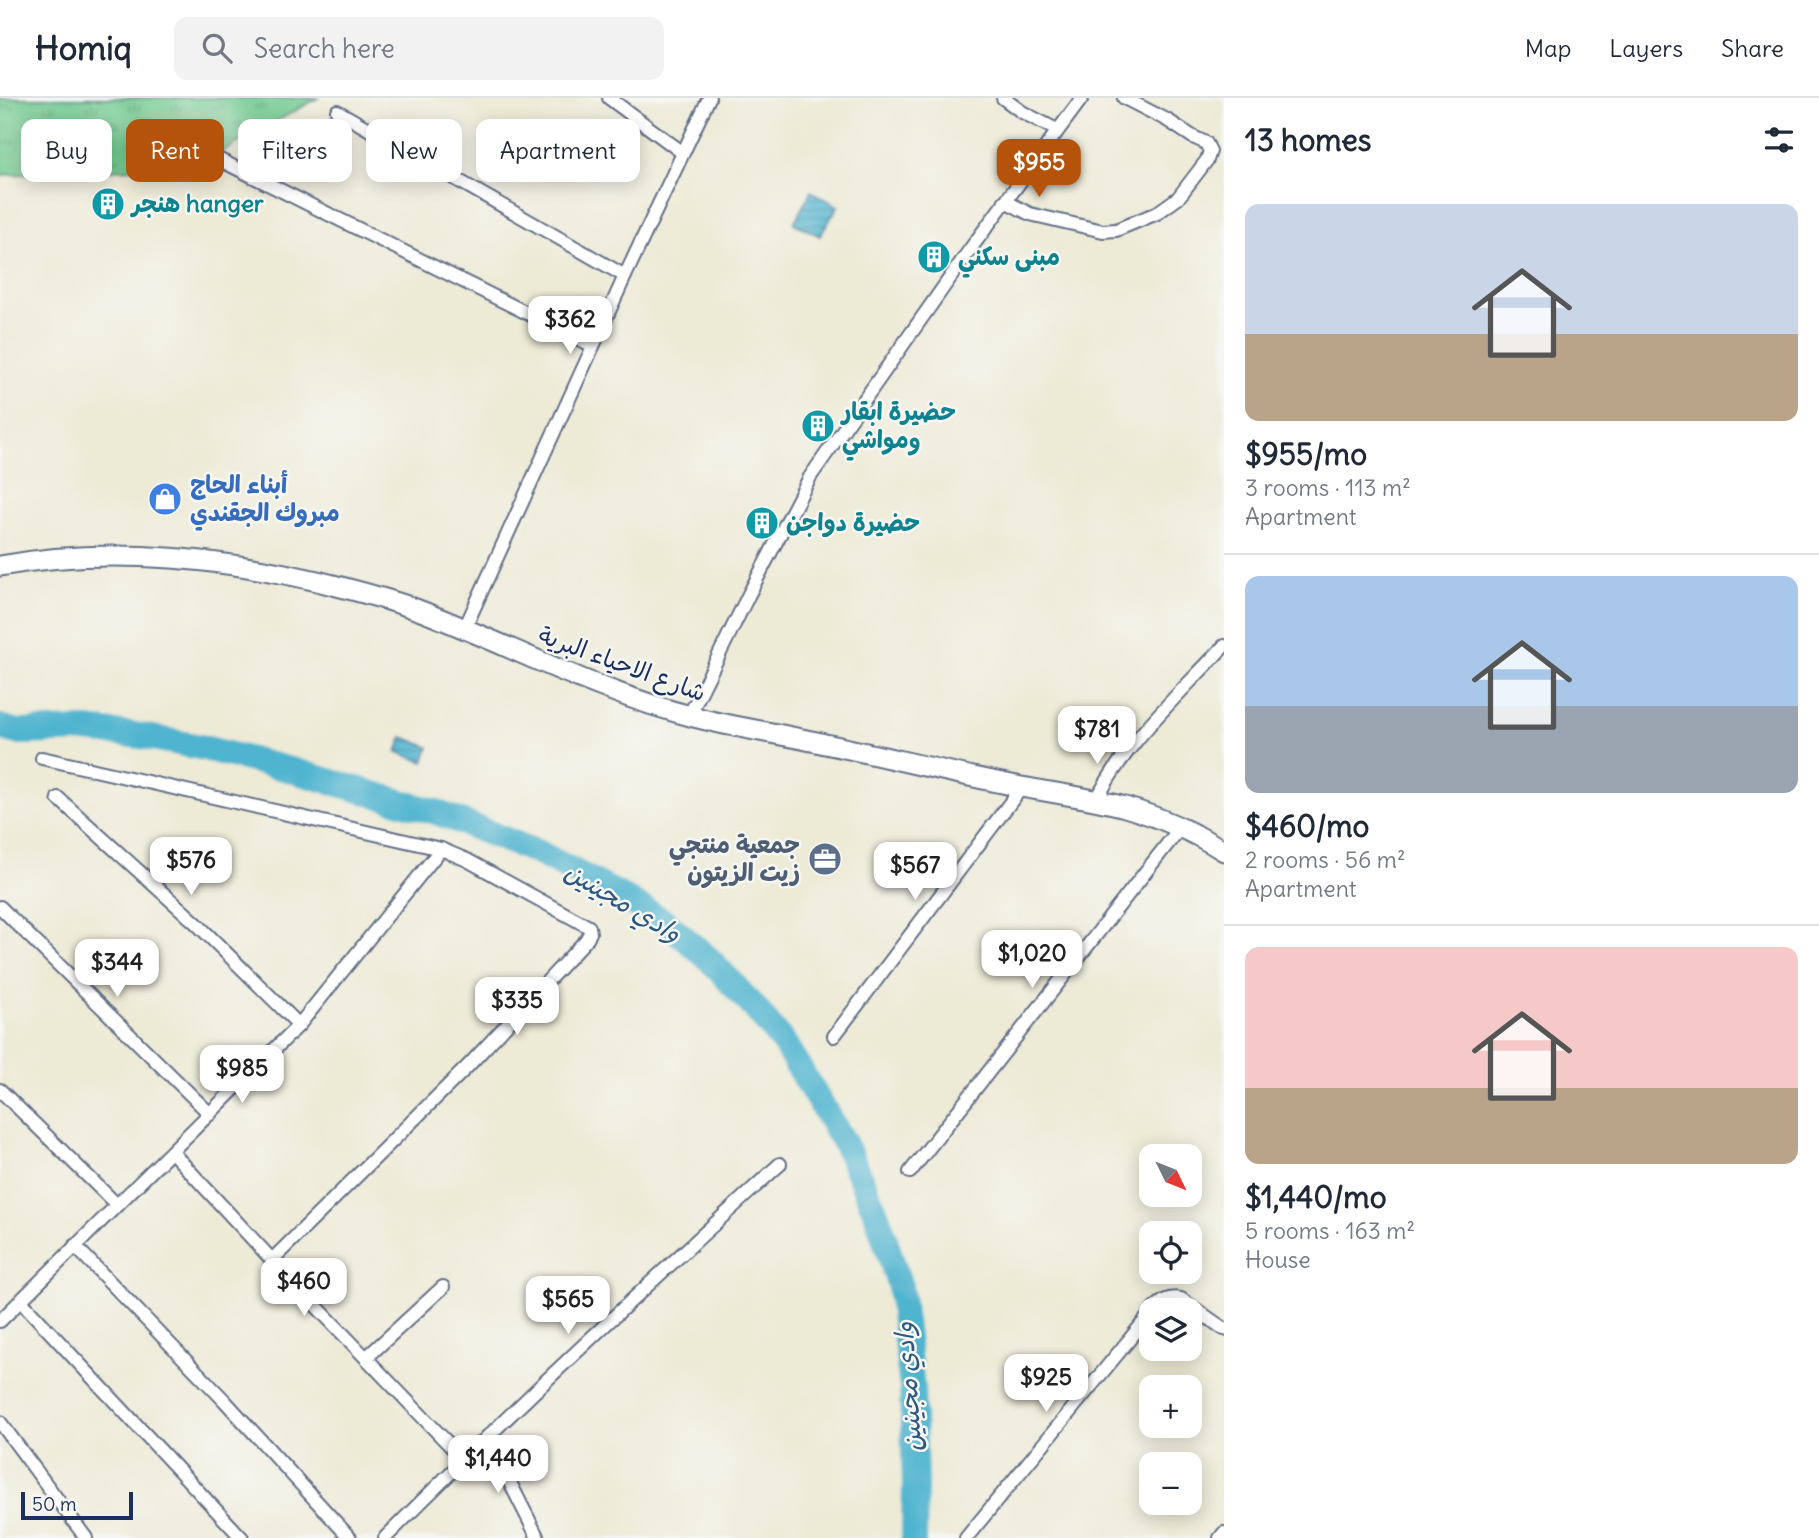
<!DOCTYPE html>
<html lang="en">
<head>
<meta charset="utf-8">
<style>
	body { margin:0; font-family:Delius,"Playpen Sans Arabic",sans-serif; background:#f2f2f3; color:#1f2937; height:100vh; display:flex; flex-direction:column; font-size:26px; white-space:nowrap }
	* { box-sizing:border-box; margin:0 }
	p { font-size:23px; color:#747a83 }
	.icon { flex:none; width:38px; height:38px; fill:none; stroke:currentColor; stroke-width:2; stroke-linecap:round; stroke-linejoin:round }
	.map { position:relative; flex:1; overflow:hidden }
	.drawer { display:flex; flex-direction:column; background:#fff; width:595px }
	.drawer>* { flex:none }
	.hud { position:absolute; left:21px; top:21px; width:665px; height:63px; display:flex; gap:14px }
	.needle { width:46px; rotate:133deg }
	.fabs { position:absolute; left:1139px; top:1046px; display:grid; gap:14px }
	.fabs a { display:grid; place-items:center; width:63px; height:63px; border-radius:14px; background:#fff; box-shadow:0 4px 18px #0003; font-size:35px }
	.scale { position:absolute; left:21px; bottom:18px; width:112px; box-sizing:border-box; padding-left:7px; border:4px solid #1b2f5e; border-top:0; font-size:19px; line-height:24px; white-space:nowrap; color:#1b2f5e; -webkit-text-stroke:5px #f6f6f2; paint-order:stroke }
	.price { position:absolute; translate:-50% -60px; padding:0 16px; border-radius:14px; background:#fff; color:#222; font-size:23px; line-height:46px; filter:drop-shadow(0 2px 4px #0008) }
	.price::after { content:''; position:absolute; left:50%; top:42px; width:21px; height:16px; margin-left:-10px; background:inherit; clip-path:polygon(0 0,100% 0,50% 100%) }
	.price.selected { background:#b45309; color:#fff }
	ul { padding:0; list-style:none }
	li { display:grid; align-content:center; gap:14px; height:371px; padding:0 21px }
	li+li { border-top:2px solid #e0e1e3 }
	li span { display:grid; place-items:center; height:217px; border-radius:14px; color:#555 }
	li>.icon { margin-inline-start:auto }
	span .icon { width:126px; height:126px; fill:#fffc; stroke-width:1 }
	li b { font-size:30px }
	h2 { display:flex; justify-content:space-between; align-items:center; height:84px; padding:0 21px; font-size:30px }
	.chip { padding:0 24px; border-radius:14px; background:#fff; box-shadow:0 4px 18px #0003; font-size:24px; line-height:63px }
	.chip.selected { background:#b45309; color:#fff }
	header { display:flex; align-items:center; gap:42px; box-sizing:border-box; height:98px; padding:0 35px; background:#fff; border-bottom:2px solid #e0e1e3 }
	header strong { font-size:33px }
	nav { display:flex; gap:38px; margin-inline-start:auto; font-size:24px }
	.search { width:490px; height:63px; background:#f2f2f3; display:flex; align-items:center; gap:18px; box-sizing:border-box; padding:0 24px; border-radius:14px; color:#747a83; font-size:26px }
	main { display:flex; flex:1; min-height:0 }
	.map>svg:first-child { display:block }
</style>
</head>
<body>
<header>
<strong>Homiq</strong>
<div class="search"><svg class="icon" aria-label="search" viewBox="0 0 24 24"><circle cx="10" cy="10" r="6"/><path d="M15 15l6 6"/></svg>Search here</div>
<nav><a>Map</a><a>Layers</a><a>Share</a></nav>
</header>
<main>
<div class="map">
<svg width="1224" height="1440" viewBox="0 0 1224 1440">
	<defs>
		<pattern id="grass-tufts" width="24" height="20" patternUnits="userSpaceOnUse" patternTransform="scale(1.75)"><rect width="24" height="20" fill="#71c98f"/><path d="M3 7l-1-3M5 7V3M7 7l1-3M15 17l-1-3M17 17v-4M19 17l1-3" fill="none" stroke="#5ca478"/></pattern>
		<pattern id="water-rules" width="6" height="5" patternUnits="userSpaceOnUse" patternTransform="scale(1.75)"><rect width="6" height="5" fill="#50b4cf"/><path d="M0 2.5h6" fill="none" stroke="#4293ab"/></pattern>
	</defs>
	<rect width="100%" height="100%" fill="#f6f6f2"/>
	<filter id="ink" filterUnits="userSpaceOnUse"><feTurbulence type="fractalNoise" baseFrequency=".0143" numOctaves="2"/><feDisplacementMap in="SourceGraphic" scale="14" xChannelSelector="R" yChannelSelector="G"/><feConvolveMatrix kernelMatrix="1 2 1 2 8 2 1 2 1" color-interpolation-filters="sRGB"/></filter>
	<filter id="wash" filterUnits="userSpaceOnUse"><feTurbulence type="fractalNoise" baseFrequency=".00686" numOctaves="4" result="noise"/><feDisplacementMap in="SourceGraphic" scale="28" xChannelSelector="R" yChannelSelector="G"/><feGaussianBlur stdDeviation="1.57" result="paint"/><feColorMatrix in="noise" values="0 0 0 0 0 0 0 0 0 0 0 0 0 0 0 0 0 1.4 0 .05"/><feComposite in="paint" operator="in"/></filter>
	<g filter="url(#wash)">
		<rect width="100%" height="100%" fill="#edead6"/>
		<!-- grass -->
		<polygon fill="url(#grass-tufts)" stroke="#467c76" stroke-width="2" points="0,0 318,0 197,68 0,77"/>
		<!-- water -->
		<g fill="url(#water-rules)" stroke="#367296" stroke-width="2">
			<polygon points="811,93 838,108 820,138 794,125"/>
			<polygon points="403,639 429,649 424,664 397,654"/>
		</g>
		<g fill="none" stroke-linecap="round" stroke-linejoin="round">
			<!-- river -->
			<polyline stroke="#50b4cf" stroke-width="26" points="0,629 18,634 86,632 142,638 200,649 291,672 436,714 539,755 617,796 667,825 709,861 754,909 785,947 845,1046 877,1117 900,1189 912,1290 915,1386 914,1440"/>
		</g>
	</g>
	<g filter="url(#ink)">
		<g fill="none" stroke-linecap="round" stroke-linejoin="round">
			<defs>
				<g id="minor">
					<polyline points="609,0 683,55"/>
					<polyline points="1003,0 1022,14 1057,32"/>
					<polyline points="337,13 625,178"/>
					<polyline points="220,62 593,248"/>
					<polyline points="1005,103 1030,116 1103,133 1116,132 1157,115 1178,100 1207,62 1210,53 1206,45 1193,39 1167,22 1124,0"/>
					<polyline points="464,532 625,178 709,0"/>
					<polyline points="689,618 749,496 810,379 971,150 1082,0"/>
					<polyline points="42,660 441,751 467,762 589,829 590,835 586,842 468,968 272,1162"/>
					<polyline points="58,700 196,825 299,927"/>
					<path d="M1096,703C1126,643 1179,597 1224,548"/>
					<polyline points="0,809 210,1016"/>
					<polyline points="834,938 1022,689"/>
					<polyline points="0,992 117,1107"/>
					<polyline points="172,1054 272,1162 463,1361"/>
					<polyline points="910,1074 1180,730"/>
					<polyline points="75,1148 224,1302 350,1440"/>
					<polyline points="21,1203 242,1440"/>
					<path d="M1152,1213C1161,1204 1168,1198 1181,1201L1224,1231"/>
					<polyline points="0,1223 299,927 441,751"/>
					<polyline points="366,1260 443,1189"/>
					<polyline points="0,1324 86,1440"/>
					<polyline points="487,1339 538,1440"/>
					<path d="M385,1440C513,1311 646,1188 780,1066"/>
					<polyline points="966,1440 1152,1214"/>
					<polyline points="1220,1440 1224,1435"/>
				</g>
				<path id="primary" d="M0,468C111,447 233,461 341,489C368,496 395,503 421,513C512,548 599,595 694,619C737,630 782,636 825,646C888,659 950,675 1012,687C1050,695 1088,699 1125,709C1159,719 1194,734 1224,753"/>
			</defs>
			<!-- minor casing -->
			<use href="#minor" stroke="#647088" stroke-width="16"/>
			<!-- primary casing -->
			<use href="#primary" stroke="#647088" stroke-width="23"/>
			<!-- minor -->
			<use href="#minor" stroke="#fff" stroke-width="12"/>
			<!-- primary -->
			<use href="#primary" stroke="#fff" stroke-width="19"/>
		</g>
	</g>
	<!-- icons -->
	<defs>
		<symbol id="building-disc" viewBox="-11 -11 22 22"><circle r="9.5" fill="#0f9aa8" stroke="#f6f6f2"/><path d="M-4-6H4V6H1V3H-1V6H-4ZM-2.5-4.3h1.7v1.8h-1.7ZM.8-4.3h1.7v1.8H.8ZM-2.5-1h1.7V.8h-1.7ZM.8-1h1.7V.8H.8Z" fill="#fff"/></symbol>
		<symbol id="shop-disc" viewBox="-11 -11 22 22"><circle r="9.5" fill="#3f7fe0" stroke="#f6f6f2"/><path d="M-5-2.5h2.3a2.7 3.5 0 0 1 5.4 0H5L5.5 6h-11ZM-1.5-2.5h3a1.5 2.3 0 0 0-3 0Z" fill="#fff"/></symbol>
		<symbol id="office-disc" viewBox="-11 -11 22 22"><circle r="9.5" fill="#5c6f8a" stroke="#f6f6f2"/><path d="M-6-3h4V-5.5h4V-3h4V5H-6ZM-1-4.5V-3h2v-1.5ZM-6 0V1H6V0Z" fill="#fff"/></symbol>
	</defs>
	<g fill-rule="evenodd">
		<use href="#building-disc" x="89" y="87" width="38" height="38"/>
		<use href="#building-disc" x="915" y="140" width="38" height="38"/>
		<use href="#building-disc" x="799" y="309" width="38" height="38"/>
		<use href="#shop-disc" x="146" y="382" width="38" height="38"/>
		<use href="#building-disc" x="743" y="406" width="38" height="38"/>
		<use href="#office-disc" x="806" y="742" width="38" height="38"/>
	</g>
	<g text-anchor="middle" stroke-width="5" stroke-linejoin="round" paint-order="stroke">
		<!-- culture labels -->
		<g font-size="24" font-weight="bold" fill="#0d838f" stroke="#f6f6f2" text-anchor="start">
			<text x="132" y="114">هنجر hanger</text>
			<text x="958" y="167">مبنى سكني</text>
			<text x="842" y="322">حضيرة ابقار<tspan x="842" dy="28">ومواشي</tspan></text>
			<text x="786" y="433">حضيرة دواجن</text>
		</g>
		<!-- shop labels -->
		<g font-size="24" font-weight="bold" fill="#366cbe" stroke="#f6f6f2" text-anchor="start">
			<text x="190" y="395">أبناء الحاج<tspan x="190" dy="28">مبروك الجقندي</tspan></text>
		</g>
		<!-- street labels -->
		<g font-size="24" fill="#1b2f5e" stroke="#f6f6f2">
			<text transform="translate(622 566) rotate(20)" y="8">شارع الاحياء البرية</text>
		</g>
		<!-- service labels -->
		<g font-size="24" font-weight="bold" fill="#4e5e75" stroke="#f6f6f2" text-anchor="end">
			<text x="800" y="755">جمعية منتجي<tspan x="800" dy="28">زيت الزيتون</tspan></text>
		</g>
		<!-- water labels -->
		<g font-size="26" font-style="italic" fill="#2b5780" stroke="#f6f6f2">
			<text transform="translate(623 804) rotate(31)" y="9">وادي مجينين</text>
			<text transform="translate(908 1289) rotate(-94)" y="9">وادي مجينين</text>
		</g>
	</g>
</svg>
<div class="fabs">
<a><svg class="needle" viewBox="-14 -14 28 28"><path d="M0-13l5 13h-10z" fill="#e53935"/><path d="M0 13l5-13h-10z" fill="#747a83"/></svg></a>
<a><svg class="icon" aria-label="locate" viewBox="0 0 24 24"><circle cx="12" cy="12" r="6"/><path d="M12 2v4M12 18v4M2 12h4M18 12h4"/></svg></a>
<a><svg class="icon" aria-label="layers" viewBox="0 0 24 24"><path d="M12 4l9 5-9 5-9-5zM3 14l9 5 9-5"/></svg></a>
<a>+</a>
<a>−</a>
</div>
<div class="scale">50 m</div>
<b class="price selected" style="left:1039px;top:101px">$955</b>
<b class="price" style="left:570px;top:258px">$362</b>
<b class="price" style="left:1097px;top:668px">$781</b>
<b class="price" style="left:191px;top:799px">$576</b>
<b class="price" style="left:915px;top:804px">$567</b>
<b class="price" style="left:1032px;top:892px">$1,020</b>
<b class="price" style="left:117px;top:901px">$344</b>
<b class="price" style="left:517px;top:939px">$335</b>
<b class="price" style="left:242px;top:1007px">$985</b>
<b class="price" style="left:304px;top:1220px">$460</b>
<b class="price" style="left:568px;top:1238px">$565</b>
<b class="price" style="left:1046px;top:1316px">$925</b>
<b class="price" style="left:498px;top:1397px">$1,440</b>
<div class="hud">
<a class="chip">Buy</a>
<a class="chip selected">Rent</a>
<a class="chip">Filters</a>
<a class="chip">New</a>
<a class="chip">Apartment</a>
</div>
</div>
<section class="drawer">
<h2>13 homes<svg class="icon" aria-label="filters" viewBox="0 0 24 24"><path d="M4 7h16M4 17h16"/><circle cx="9" cy="7" r="2"/><circle cx="15" cy="17" r="2"/></svg></h2>
<ul>
<li><span style="background:linear-gradient(#c9d6e8 60%,#b9a48a 0)"><svg class="icon" aria-label="home" viewBox="0 0 24 24"><path d="M3 11l9-7 9 7M6 9v11h12V9"/></svg></span><div><b>$955/mo</b><p>3 rooms · 113 m²</p><p>Apartment</p></div></li>
<li><span style="background:linear-gradient(#a9c7e8 60%,#9aa5b1 0)"><svg class="icon" aria-label="home" viewBox="0 0 24 24"><path d="M3 11l9-7 9 7M6 9v11h12V9"/></svg></span><div><b>$460/mo</b><p>2 rooms · 56 m²</p><p>Apartment</p></div></li>
<li><span style="background:linear-gradient(#f6c9c9 65%,#b9a48a 0)"><svg class="icon" aria-label="home" viewBox="0 0 24 24"><path d="M3 11l9-7 9 7M6 9v11h12V9"/></svg></span><div><b>$1,440/mo</b><p>5 rooms · 163 m²</p><p>House</p></div></li>
</ul>
</section>
</main>
</body>
</html>
